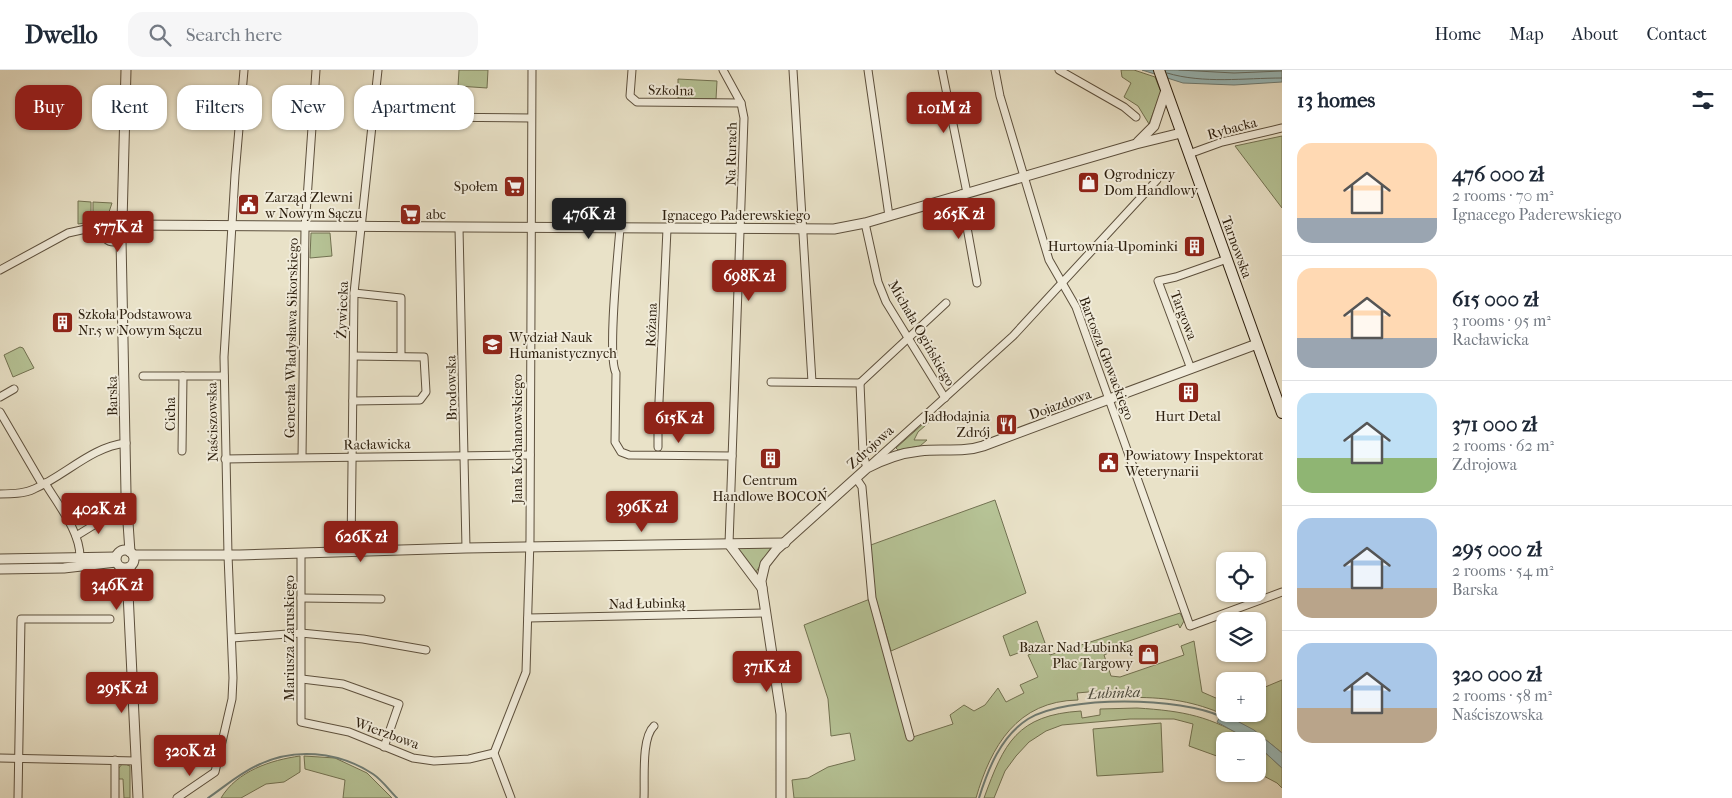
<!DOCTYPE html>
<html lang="en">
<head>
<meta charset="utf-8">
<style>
	body { margin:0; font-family:"IM FELL French Canon",serif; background:#f6f6f7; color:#1f2937; height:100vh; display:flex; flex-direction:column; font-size:19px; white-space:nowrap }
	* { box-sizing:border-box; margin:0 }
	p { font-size:16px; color:#747a83 }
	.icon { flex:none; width:28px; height:28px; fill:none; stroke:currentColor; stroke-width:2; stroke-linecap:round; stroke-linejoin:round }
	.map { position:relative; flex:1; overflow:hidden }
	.side { display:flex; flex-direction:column; background:#fff; width:450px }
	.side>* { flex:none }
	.top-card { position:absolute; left:15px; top:15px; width:475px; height:45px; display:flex; gap:10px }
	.buttons { position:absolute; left:1216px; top:482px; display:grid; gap:10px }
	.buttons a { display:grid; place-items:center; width:50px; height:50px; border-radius:10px; background:#fff; box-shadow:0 1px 4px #0004; font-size:25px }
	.price { position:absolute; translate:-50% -42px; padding:0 11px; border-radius:5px; background:#8f2418; color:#fff; font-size:16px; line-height:32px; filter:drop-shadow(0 1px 2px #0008) }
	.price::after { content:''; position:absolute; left:50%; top:30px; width:15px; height:11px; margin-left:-8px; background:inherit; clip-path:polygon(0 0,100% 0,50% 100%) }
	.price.on { background:#222; color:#fff }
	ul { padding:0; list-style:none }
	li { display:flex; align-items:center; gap:15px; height:125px; padding:0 15px }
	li+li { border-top:1px solid #e0e1e3 }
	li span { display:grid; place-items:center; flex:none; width:140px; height:100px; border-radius:15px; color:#555 }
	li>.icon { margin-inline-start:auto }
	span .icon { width:60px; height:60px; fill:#fffc; stroke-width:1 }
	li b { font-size:21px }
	h2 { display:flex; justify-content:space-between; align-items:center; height:60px; padding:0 15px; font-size:21px }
	.chip { padding:0 18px; border-radius:15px; background:#fff; box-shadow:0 1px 4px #0004; font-size:18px; line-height:45px }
	.chip.on { background:#8f2418; color:#fff }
	header { display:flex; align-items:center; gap:30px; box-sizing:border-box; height:70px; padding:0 25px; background:#fff; border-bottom:1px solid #e0e1e3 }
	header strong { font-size:24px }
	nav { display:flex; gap:28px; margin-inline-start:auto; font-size:18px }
	.search { width:350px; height:45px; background:#f6f6f7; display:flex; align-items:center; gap:12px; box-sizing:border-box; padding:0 18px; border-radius:15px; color:#747a83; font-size:19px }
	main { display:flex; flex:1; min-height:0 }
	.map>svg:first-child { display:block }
</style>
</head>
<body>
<header>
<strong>Dwello</strong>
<div class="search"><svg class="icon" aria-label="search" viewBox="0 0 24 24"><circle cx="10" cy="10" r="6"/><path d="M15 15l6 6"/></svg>Search here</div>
<nav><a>Home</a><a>Map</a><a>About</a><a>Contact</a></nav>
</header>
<main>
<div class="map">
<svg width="1282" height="728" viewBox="0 0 1282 728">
	<rect width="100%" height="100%" fill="#e9e2c8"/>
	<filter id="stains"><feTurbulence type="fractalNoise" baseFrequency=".004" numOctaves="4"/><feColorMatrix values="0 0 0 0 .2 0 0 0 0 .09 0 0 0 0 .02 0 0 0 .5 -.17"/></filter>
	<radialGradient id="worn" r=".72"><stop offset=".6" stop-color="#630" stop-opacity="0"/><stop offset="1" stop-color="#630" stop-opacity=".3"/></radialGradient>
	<!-- green -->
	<g fill="#b6c396" stroke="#727252">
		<polygon points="459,0 488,0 487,18 458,16"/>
		<polygon points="1121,0 1134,0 1155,7 1161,22 1149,54 1138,36 1124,27 1131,13 1122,7"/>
		<polygon points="678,9 717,11 716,29 678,28"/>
		<polygon points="1282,66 1282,138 1235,76"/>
		<polygon points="78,131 91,132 91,152 78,154"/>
		<polygon points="93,132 112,133 107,148 93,152"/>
		<polygon points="311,163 330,163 332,186 310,188"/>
		<polygon points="20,277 23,278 34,298 13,307 4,285"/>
		<polygon points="933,345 937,351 934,348 918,362 914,370 927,370 920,376 898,380 896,378"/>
		<polygon points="995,430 1026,523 891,581 875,526 868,476"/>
		<polygon points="740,476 772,477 773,479 766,486 756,502 738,482"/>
		<path d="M870,529L913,667L953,654L950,645L964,635L974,641L985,635L998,618L1006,632L1024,623L1020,615L1038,607L1028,585L1047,577L1050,585L1180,543L1184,551L1180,558L1178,554L1109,578L1111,582L1104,585L1111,606L1120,607L1184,585L1181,576L1194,571L1202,622L1225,632V644H1258V620L1282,610V683C1223,633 1176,623 1100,629L1099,621L1077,623L1078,630C1017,631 991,676 976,728H794L792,710L808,708L828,697L855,690L850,663L831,666L828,629L804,555Z"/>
		<polygon points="1037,551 1045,573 1010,586 1003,566"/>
		<path d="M1137,638C1184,641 1210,646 1251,671H1225V689L1189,676L1193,654L1174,649H1130L1062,655L1046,661L1029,672L1016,686L1005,701L994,728H984C1004,673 1017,645 1081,641L1082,648L1100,645V639Z"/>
		<polygon points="1161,653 1163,702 1097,706 1093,659"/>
		<polygon points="1258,676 1282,698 1282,718 1277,713 1258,703"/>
		<path d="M300,686V702L284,712L266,714L241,728H221C237,701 271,690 300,686Z"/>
		<polygon points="304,686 335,688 367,703 392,728 343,728 345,710 305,699"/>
		<polygon points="123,693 130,696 130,728 124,728 123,709 118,709 118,699"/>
	</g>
	<!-- water -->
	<g fill="#9abcbd" stroke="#6f7e77">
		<polygon points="1142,0 1282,0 1282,12 1234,15 1183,13"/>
		<polygon points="1222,643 1254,660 1282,683 1282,698 1258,676 1258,671 1251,671 1217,652"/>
	</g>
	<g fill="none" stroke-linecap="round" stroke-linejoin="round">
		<!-- shore -->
		<g stroke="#646e66" stroke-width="1">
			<polyline points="1179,0 1234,3 1282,1"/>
			<path d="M1167,3C1204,14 1244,8 1282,8"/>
		</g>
		<!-- stream -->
		<g stroke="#6f7e77" stroke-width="2">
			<path d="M208,728C224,717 239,704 256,696C293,677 338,681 373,704C382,710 389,720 397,728"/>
			<path d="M979,728C988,699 1001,666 1028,649C1066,625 1182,627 1222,647"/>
		</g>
		<defs>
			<g id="minor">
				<polyline points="632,0 630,26 637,32 741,33"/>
				<polyline points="723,0 741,33 744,48 729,474"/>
				<polyline points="793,0 812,312"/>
				<polyline points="868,0 889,146"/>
				<polyline points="942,0 967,123"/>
				<polyline points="995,0 1000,26 1049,190 1076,237 1190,556 1282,522"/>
				<polyline points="1059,0 1124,37 1136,47"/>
				<polyline points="374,43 421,47 531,48"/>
				<polyline points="1189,84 1222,72 1282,58"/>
				<polyline points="961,124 977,213"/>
				<polyline points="865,153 878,212 886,232 945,328"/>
				<polyline points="459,158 466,478"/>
				<path d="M620,158C618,184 607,287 616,303L615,372L621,382L629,385L732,386"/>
				<polyline points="88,159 103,162"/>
				<polyline points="667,159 658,353 689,354"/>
				<polyline points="0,200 68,163 104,155"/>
				<polyline points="354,223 401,228 401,286"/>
				<polyline points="1191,299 1158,211 1176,207 1227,189"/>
				<polyline points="143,306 224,306"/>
				<polyline points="771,312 860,313"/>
				<polyline points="860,313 863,384 867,398 1013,266 1157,110"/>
				<polyline points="860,313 946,233"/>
				<polyline points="0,327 14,319"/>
				<polyline points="353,331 420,330 426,322 424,287 354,286"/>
				<polyline points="0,342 42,414"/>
				<polyline points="658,377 658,353"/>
				<polyline points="182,381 183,306"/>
				<polyline points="302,387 305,158 316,0"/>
				<polyline points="225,389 530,385"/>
				<polyline points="856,408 862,417 872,528 910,667"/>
				<path d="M45,413C58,435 80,461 80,487"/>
				<path d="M0,424C11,424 24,424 34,419C66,405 91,377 126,373"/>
				<polyline points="76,466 107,447 116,447"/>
				<polyline points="351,481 354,223 378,0"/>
				<polyline points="301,483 301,652 349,662 413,688 434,691 469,689 494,683"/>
				<polyline points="301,528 381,529"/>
				<polyline points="528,548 766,543"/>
				<polyline points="232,568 301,563 363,569 426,580"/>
				<polyline points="302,609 343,614 399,634 384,677"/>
				<polyline points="0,688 136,691"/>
				<polyline points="115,690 115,728"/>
				<polyline points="18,728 21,549 110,549"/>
				<polyline points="177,728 215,702 232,629 233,608 228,485 224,287 235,105 244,0"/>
				<polyline points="511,728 494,683 526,602 530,469 532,0"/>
				<path d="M644,728C645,710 641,668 654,656"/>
			</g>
			<g id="tertiary">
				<polyline points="1138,72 1154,56 1166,20"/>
				<circle cx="114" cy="160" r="11"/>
				<polyline points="122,152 126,0"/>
				<polyline points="124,155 834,159 865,153 1136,74 1181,63"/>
				<polyline points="121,169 126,423 130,482"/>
				<polyline points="729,474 762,518"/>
				<circle cx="125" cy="489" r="9"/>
				<polyline points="133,485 240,485 466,478 785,473"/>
				<polyline points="0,489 116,487"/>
				<polyline points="130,497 128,523 138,728"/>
				<polyline points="0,499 64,498 116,492"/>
				<path d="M781,728V644L761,511L765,494L776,480L867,398C884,389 901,383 920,381C942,378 962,383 983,376L1257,274"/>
			</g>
			<polyline id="secondary" points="1159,0 1282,343"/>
		</defs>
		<!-- minor casing -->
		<use href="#minor" stroke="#5d503d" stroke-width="9"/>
		<!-- tertiary casing -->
		<use href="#tertiary" stroke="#5d503d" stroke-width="11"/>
		<!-- secondary casing -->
		<use href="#secondary" stroke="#2e200f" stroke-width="12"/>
		<!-- minor -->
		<use href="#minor" stroke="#f1ecdb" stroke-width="7"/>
		<!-- tertiary -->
		<use href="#tertiary" stroke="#f1ecdb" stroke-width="9"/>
		<!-- secondary -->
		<use href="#secondary" stroke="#f1ecdb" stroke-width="10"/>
	</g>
	<!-- icons -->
	<defs>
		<symbol id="shop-square" viewBox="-11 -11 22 22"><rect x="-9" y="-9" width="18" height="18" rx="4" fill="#8f2418" stroke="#f1ecdb"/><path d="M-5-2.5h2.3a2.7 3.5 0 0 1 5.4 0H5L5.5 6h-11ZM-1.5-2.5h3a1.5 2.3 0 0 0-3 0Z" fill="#fff"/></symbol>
		<symbol id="supermarket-square" viewBox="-11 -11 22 22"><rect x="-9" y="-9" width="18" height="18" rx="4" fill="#8f2418" stroke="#f1ecdb"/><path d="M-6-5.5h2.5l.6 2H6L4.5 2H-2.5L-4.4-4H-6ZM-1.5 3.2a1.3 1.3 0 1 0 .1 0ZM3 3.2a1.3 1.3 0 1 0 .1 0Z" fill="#fff"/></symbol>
		<symbol id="civic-square" viewBox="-11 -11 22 22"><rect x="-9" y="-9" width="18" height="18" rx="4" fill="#8f2418" stroke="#f1ecdb"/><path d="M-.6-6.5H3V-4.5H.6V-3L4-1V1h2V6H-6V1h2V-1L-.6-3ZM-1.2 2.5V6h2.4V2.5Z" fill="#fff"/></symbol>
		<symbol id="building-square" viewBox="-11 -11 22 22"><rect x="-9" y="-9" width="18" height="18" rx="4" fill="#8f2418" stroke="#f1ecdb"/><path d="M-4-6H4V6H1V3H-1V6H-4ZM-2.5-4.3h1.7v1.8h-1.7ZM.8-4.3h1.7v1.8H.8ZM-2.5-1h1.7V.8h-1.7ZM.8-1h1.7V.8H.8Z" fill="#fff"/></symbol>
		<symbol id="university-square" viewBox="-11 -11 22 22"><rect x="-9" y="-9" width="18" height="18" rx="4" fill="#8f2418" stroke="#f1ecdb"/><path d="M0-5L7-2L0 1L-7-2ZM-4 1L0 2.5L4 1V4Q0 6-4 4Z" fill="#fff"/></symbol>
		<symbol id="restaurant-square" viewBox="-11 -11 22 22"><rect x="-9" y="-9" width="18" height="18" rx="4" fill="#8f2418" stroke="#f1ecdb"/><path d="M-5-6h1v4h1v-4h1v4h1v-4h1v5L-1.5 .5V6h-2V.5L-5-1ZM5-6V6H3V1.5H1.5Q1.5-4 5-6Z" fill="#fff"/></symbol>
	</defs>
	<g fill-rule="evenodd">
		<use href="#shop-square" x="1076" y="100" width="25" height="25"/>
		<use href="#supermarket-square" x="502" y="104" width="25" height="25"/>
		<use href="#civic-square" x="236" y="122" width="25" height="25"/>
		<use href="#supermarket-square" x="398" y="132" width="25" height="25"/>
		<use href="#building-square" x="1182" y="164" width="25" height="25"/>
		<use href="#building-square" x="50" y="240" width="25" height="25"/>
		<use href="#university-square" x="480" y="262" width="25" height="25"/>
		<use href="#building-square" x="1176" y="310" width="25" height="25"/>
		<use href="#restaurant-square" x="994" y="342" width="25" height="25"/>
		<use href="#building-square" x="758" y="376" width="25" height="25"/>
		<use href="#civic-square" x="1096" y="380" width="25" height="25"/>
		<use href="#shop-square" x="1136" y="572" width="25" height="25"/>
	</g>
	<g text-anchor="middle" stroke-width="4" stroke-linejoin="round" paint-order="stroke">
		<!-- street labels -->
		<g font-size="14" fill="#2e200f" stroke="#f1ecdb">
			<text transform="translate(671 20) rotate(1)" y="5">Szkolna</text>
			<text transform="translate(1232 58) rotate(-15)" y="5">Rybacka</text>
			<text transform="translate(731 84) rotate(-89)" y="5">Na Rurach</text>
			<text x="736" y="150">Ignacego Paderewskiego</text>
			<text transform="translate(1237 177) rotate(70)" y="5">Tarnowska</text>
			<text transform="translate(342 240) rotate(-88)" y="5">Żywiecka</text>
			<text transform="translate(1184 245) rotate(69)" y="5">Targowa</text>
			<text transform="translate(651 255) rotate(-88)" y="5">Różana</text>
			<text transform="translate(922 263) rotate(60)" y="5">Michała Ogińskiego</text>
			<text transform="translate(291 268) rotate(-89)" y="5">Generała Władysława Sikorskiego</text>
			<text transform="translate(1107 288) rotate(69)" y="5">Bartosza Głowackiego</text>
			<text transform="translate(451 318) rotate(-91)" y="5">Brodowska</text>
			<text transform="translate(112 326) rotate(-91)" y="5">Barska</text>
			<text transform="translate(1060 334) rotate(-20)" y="5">Dojazdowa</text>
			<text transform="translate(170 344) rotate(-90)" y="5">Cicha</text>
			<text transform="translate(212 352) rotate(-91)" y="5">Naściszowska</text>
			<text transform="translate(517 369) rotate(-90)" y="5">Jana Kochanowskiego</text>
			<text transform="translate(377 374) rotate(-1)" y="5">Racławicka</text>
			<text transform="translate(870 377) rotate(-42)" y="5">Zdrojowa</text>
			<text transform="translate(647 533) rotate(-1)" y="5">Nad Łubinką</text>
			<text transform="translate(289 568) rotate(-90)" y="5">Mariusza Zaruskiego</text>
			<text transform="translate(387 663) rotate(20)" y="5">Wierzbowa</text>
		</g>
		<!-- poi labels -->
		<g font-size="14" fill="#2e200f" stroke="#f1ecdb" text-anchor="start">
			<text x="1104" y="109">Ogrodniczy<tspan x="1104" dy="16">Dom Handlowy</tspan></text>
			<text x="498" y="121" text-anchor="end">Społem</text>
			<text x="265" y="132">Zarząd Zlewni<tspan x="265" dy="16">w Nowym Sączu</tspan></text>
			<text x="426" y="149">abc</text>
			<text x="1178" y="181" text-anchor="end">Hurtownia-Upominki</text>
			<text x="78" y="249">Szkoła Podstawowa<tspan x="78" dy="16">Nr.5 w Nowym Sączu</tspan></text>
			<text x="509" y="272">Wydział Nauk<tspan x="509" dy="16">Humanistycznych</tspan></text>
			<text x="990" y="351" text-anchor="end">Jadłodajnia<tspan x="990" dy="16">Zdrój</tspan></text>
			<text x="1188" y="351" text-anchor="middle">Hurt Detal</text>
			<text x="1125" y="390">Powiatowy Inspektorat<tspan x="1125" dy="16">Weterynarii</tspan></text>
			<text x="770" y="415" text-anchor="middle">Centrum<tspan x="770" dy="16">Handlowe BOCOŃ</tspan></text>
			<text x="1133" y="582" text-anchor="end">Bazar Nad Łubinką<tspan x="1133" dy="16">Plac Targowy</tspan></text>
		</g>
		<!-- water labels -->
		<g font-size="15" font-style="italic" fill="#4e4f43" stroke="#f1ecdb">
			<text transform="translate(1114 623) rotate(-2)" y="5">Łubinka</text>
		</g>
	</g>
	<rect width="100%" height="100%" filter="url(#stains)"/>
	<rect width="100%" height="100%" fill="url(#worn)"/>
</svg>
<div class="buttons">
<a><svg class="icon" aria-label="locate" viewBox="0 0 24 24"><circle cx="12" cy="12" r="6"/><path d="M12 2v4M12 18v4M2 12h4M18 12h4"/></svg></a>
<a><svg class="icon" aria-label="layers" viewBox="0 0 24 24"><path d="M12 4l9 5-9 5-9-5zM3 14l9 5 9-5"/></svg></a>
<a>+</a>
<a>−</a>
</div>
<b class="price" style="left:944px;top:64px">1.01M zł</b>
<b class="price on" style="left:589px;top:170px">476K zł</b>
<b class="price" style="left:959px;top:170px">265K zł</b>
<b class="price" style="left:118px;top:183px">577K zł</b>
<b class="price" style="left:749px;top:232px">698K zł</b>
<b class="price" style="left:679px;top:374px">615K zł</b>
<b class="price" style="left:642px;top:463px">396K zł</b>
<b class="price" style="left:99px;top:465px">402K zł</b>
<b class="price" style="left:361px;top:493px">626K zł</b>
<b class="price" style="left:117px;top:541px">346K zł</b>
<b class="price" style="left:767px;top:623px">371K zł</b>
<b class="price" style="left:122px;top:644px">295K zł</b>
<b class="price" style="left:190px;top:707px">320K zł</b>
<div class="top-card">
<a class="chip on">Buy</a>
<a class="chip">Rent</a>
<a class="chip">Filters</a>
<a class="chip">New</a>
<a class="chip">Apartment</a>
</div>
</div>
<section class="side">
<h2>13 homes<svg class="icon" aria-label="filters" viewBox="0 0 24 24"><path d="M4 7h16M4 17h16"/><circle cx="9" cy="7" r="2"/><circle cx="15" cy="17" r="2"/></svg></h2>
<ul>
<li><span style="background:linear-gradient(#ffd9b3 75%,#9aa5b1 0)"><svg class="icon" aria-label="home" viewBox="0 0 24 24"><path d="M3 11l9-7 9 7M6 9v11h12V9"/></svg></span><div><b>476 000 zł</b><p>2 rooms · 70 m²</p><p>Ignacego Paderewskiego</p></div></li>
<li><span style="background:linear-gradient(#ffd9b3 70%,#9aa5b1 0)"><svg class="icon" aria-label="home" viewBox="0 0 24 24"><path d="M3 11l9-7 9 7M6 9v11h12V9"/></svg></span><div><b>615 000 zł</b><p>3 rooms · 95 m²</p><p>Racławicka</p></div></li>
<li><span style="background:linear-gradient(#bfe0f5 65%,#8fb573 0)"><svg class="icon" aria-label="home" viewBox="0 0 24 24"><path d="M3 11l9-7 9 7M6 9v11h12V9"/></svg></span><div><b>371 000 zł</b><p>2 rooms · 62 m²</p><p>Zdrojowa</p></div></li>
<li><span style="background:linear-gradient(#a9c7e8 70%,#b9a48a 0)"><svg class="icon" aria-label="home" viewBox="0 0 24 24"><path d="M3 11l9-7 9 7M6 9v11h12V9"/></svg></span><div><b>295 000 zł</b><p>2 rooms · 54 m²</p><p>Barska</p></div></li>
<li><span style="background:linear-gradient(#a9c7e8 65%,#b9a48a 0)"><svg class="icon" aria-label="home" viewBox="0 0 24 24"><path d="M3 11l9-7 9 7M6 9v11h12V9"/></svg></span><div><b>320 000 zł</b><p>2 rooms · 58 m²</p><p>Naściszowska</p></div></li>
</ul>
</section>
</main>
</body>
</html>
